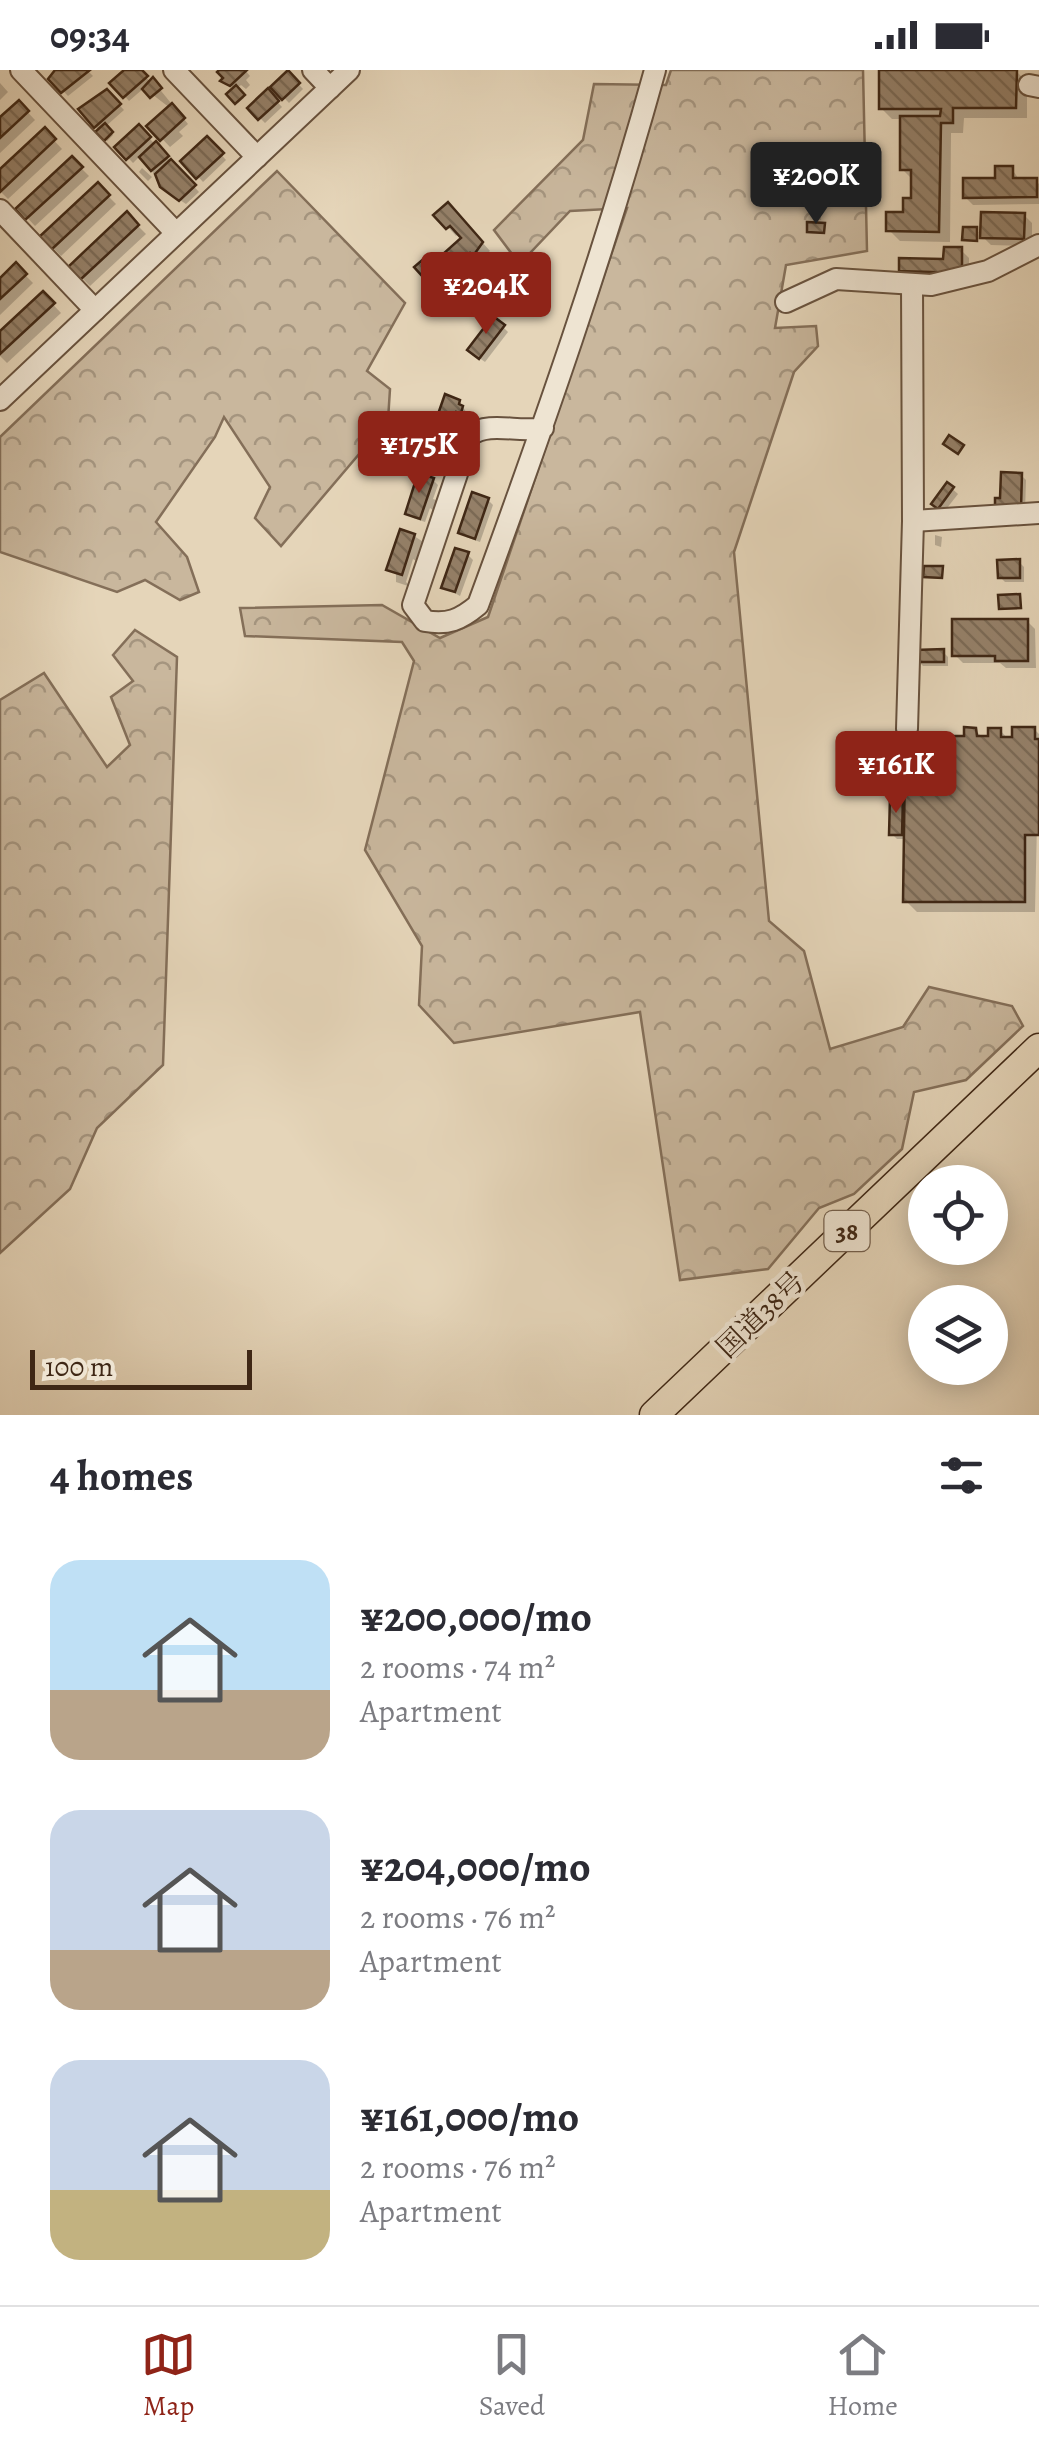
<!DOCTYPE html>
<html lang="en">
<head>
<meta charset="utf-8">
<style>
	body { margin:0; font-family:Alegreya,"Noto Serif JP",serif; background:#f7f7f7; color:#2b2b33; height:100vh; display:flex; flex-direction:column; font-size:38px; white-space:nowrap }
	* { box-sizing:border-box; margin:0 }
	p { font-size:32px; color:#7c7c81 }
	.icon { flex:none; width:55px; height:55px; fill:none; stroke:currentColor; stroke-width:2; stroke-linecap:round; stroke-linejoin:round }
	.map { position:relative; height:1345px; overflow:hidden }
	.panel { display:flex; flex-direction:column; background:#fff; flex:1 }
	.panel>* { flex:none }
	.controls { position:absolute; left:908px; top:1095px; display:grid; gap:20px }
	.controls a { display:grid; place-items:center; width:100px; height:100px; border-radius:50%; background:#fff; box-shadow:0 5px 25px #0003; font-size:50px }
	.scale { position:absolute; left:30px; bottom:25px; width:222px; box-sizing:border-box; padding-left:10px; border:5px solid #3f2715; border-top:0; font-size:28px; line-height:35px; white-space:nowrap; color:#3f2715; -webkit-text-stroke:8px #eee4d2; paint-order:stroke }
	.price { position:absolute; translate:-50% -85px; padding:0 22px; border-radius:10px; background:#8f2418; color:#fff; font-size:32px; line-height:65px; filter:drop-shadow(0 2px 5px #0008) }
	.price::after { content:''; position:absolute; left:50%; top:60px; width:30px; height:22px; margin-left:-15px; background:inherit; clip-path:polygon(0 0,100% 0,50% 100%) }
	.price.on { background:#222; color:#fff }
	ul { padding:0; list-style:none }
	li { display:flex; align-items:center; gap:30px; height:250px; padding:0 50px }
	li span { display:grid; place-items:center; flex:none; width:280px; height:200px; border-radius:30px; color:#555 }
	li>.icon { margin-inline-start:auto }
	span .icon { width:120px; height:120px; fill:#fffc; stroke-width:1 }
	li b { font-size:42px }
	h2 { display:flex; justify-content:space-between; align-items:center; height:120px; padding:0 50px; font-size:42px }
	.status { display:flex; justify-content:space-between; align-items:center; height:70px; padding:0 50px; background:#fff; direction:ltr }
	.status svg { height:28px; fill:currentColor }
	.tabs { display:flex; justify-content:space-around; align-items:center; height:140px; border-top:2px solid #e1e1e2; background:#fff; font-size:28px; color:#7c7c81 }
	.tabs a { display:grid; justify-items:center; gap:5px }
	.tabs .on { color:#8f2418 }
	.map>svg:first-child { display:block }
</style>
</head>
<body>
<div class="status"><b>09:34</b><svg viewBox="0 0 49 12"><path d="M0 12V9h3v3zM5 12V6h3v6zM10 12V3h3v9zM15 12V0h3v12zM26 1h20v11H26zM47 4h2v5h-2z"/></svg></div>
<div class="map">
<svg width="1039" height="1345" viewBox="0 0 1039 1345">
	<defs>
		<pattern id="forest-crowns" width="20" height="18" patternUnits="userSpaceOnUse" patternTransform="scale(2.5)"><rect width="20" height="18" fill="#c9b79d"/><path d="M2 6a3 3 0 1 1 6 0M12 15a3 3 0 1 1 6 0" fill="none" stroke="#a5957f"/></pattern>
		<pattern id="building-back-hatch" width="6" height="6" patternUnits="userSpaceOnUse" patternTransform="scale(2.5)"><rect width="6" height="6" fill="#95816a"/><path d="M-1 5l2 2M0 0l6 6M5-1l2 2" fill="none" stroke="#7b6a56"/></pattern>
	</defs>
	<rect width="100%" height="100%" fill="#e5d5b9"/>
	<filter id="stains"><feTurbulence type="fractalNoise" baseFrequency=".002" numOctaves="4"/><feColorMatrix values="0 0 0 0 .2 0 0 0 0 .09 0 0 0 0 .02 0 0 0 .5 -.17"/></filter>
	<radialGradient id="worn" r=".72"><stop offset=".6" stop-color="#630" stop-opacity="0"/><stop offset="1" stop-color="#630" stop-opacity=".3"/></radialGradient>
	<!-- forest -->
	<g fill="url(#forest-crowns)" stroke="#846f59" stroke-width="2.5">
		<polygon points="671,0 863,0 867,181 786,195 775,258 816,256 818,276 794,302 734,482 769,851 804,881 830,979 903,957 929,917 1012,936 1023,956 966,1010 914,1022 902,1079 854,1124 819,1138 768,1199 680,1210 640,942 454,973 419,935 422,876 365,780 414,591 402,572 245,566 240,538 382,535 440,568 488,547 627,138 570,141 530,183 512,184 494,160 583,70 594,14 666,15"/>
		<polygon points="277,101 405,233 367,301 390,319 388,350 281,476 255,448 270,417 224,347 215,367 156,452 187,487 199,522 180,530 145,510 117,522 0,482 0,367"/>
		<polygon points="135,560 177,587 163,995 97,1058 70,1119 0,1183 0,630 44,603 107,697 130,675 111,627 133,611 113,585"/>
	</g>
	<!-- shadow -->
	<g fill="#0003">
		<polygon points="59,0 87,0 93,6 68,26 52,9"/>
		<polygon points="135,0 140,0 151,13 153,11 188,54 179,62 183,66 170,77 150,56 170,38 144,18 129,31 113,13"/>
		<polygon points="223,0 245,0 250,6 246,10 250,15 246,19 241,15 236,19 244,28 238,33 230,24 235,19 224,11"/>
		<polygon points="882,0 1016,1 1027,12 1027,48 964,48 963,63 951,63 950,172 900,171 889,160 914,130 914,111 902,99 903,49 892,49 881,38"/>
		<polygon points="288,3 303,19 289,33 274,17"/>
		<polygon points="0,13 8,22 0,30"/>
		<polygon points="107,22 124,40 105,57 113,65 107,71 81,39"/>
		<polygon points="268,22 282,37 265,53 250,38"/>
		<polygon points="19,33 35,50 0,83 0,51"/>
		<polygon points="139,57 199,122 186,134 168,122 140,86 133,93 118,77"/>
		<polygon points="45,61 62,79 8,129 0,121 0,103"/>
		<polygon points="207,69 226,90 203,112 184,91"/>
		<polygon points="72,89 89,106 35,156 19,139"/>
		<polygon points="142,98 152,107 148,111 139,102"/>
		<polygon points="1012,99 1020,111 1036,111 1039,114 1039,134 973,135 965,127"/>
		<polygon points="98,116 116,134 61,186 43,168"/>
		<polygon points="456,143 490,181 483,187 486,190 483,192 480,189 441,223 434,215 433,196 464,168 459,163 456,166 437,145"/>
		<polygon points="127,145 146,164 90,216 71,197"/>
		<polygon points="1024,145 1032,153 1032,176 991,175 978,162 978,171 965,169 976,160 983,166"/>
		<polygon points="961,180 969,188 969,210 909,209 901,200 946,191"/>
		<polygon points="16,196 33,213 0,245 0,211"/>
		<polygon points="43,224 61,243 7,293 0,286 0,264"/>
		<polygon points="503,257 508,262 485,292 475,285"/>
		<polygon points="459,332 467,343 466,347 461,345 452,372 453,379 449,378 448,381 436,377 431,372"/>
		<polygon points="1021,405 1026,410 1025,443 998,438"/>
		<polygon points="433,410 438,415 433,429 439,431 437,443 430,438 425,452 413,448 408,443"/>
		<polygon points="948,415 958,424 944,442 934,434"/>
		<polygon points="488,430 493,435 480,472 466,467 461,462"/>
		<polygon points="935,465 942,467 941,477 935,475"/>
		<polygon points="414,466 425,473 419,493 413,489 406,512 411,517 396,512 396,504 389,499"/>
		<polygon points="468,485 473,490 460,526 444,517"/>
		<polygon points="1019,492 1024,497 1024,512 1005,512 1000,507"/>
		<polygon points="1027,551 1035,559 1036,598 1006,598 1000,593 963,593 955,585"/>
		<polygon points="943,582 948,587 948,596 923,596 918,591"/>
		<polygon points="1034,659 1039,664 1035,842 917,842 906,831 906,769 897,769 892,764 902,730 907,735 915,693 907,685 967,668 975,660 984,669 1000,660 1008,669"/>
	</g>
	<!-- building -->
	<g fill="url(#building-back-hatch)" stroke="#3f2715" stroke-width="2.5">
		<polygon points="55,0 90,0 61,23 48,9"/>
		<polygon points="124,0 142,0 148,6 123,28 109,13"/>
		<polygon points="219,0 247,0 230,16 220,11 223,8 217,2"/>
		<polygon points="288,0 300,13 282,30 270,17"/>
		<polygon points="879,0 1017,0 1016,38 953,38 953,53 941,53 939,162 886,161 886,142 903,142 903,128 911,128 911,100 900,100 900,46 940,46 941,39 879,39"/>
		<polygon points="153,7 162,18 150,28 142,19"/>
		<polygon points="236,15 245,25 235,34 226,24"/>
		<polygon points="268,18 279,31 258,50 247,38"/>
		<polygon points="107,19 121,34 94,58 78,39"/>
		<polygon points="19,30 29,41 0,68 0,47"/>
		<polygon points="172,33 185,48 160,71 146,56"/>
		<polygon points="105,53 113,62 104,71 95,62"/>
		<polygon points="139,54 151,67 126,90 114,77"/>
		<polygon points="45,57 56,69 0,122 0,99"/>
		<polygon points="207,66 224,83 196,109 180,91"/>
		<polygon points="156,71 169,86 151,101 139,87"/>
		<polygon points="72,86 83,97 25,150 15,139"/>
		<polygon points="171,89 196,115 179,131 160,117 155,104"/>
		<polygon points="995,96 1013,96 1013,108 1037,108 1037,127 963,128 963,108 995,108"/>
		<polygon points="98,112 110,125 51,180 39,167"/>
		<polygon points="448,132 483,172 473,186 470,183 432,217 414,197 427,186 433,193 461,168 450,156 446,159 433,145"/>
		<polygon points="127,141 139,155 80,210 68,197"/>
		<polygon points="981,142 1025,143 1024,169 980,168"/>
		<polygon points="807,152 825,153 824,163 807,162"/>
		<polygon points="963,157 977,157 977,171 962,170"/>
		<polygon points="944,177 962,177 962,203 899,201 899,188 943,189"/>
		<polygon points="16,192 27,204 0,229 0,208"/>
		<polygon points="43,221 55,233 0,284 0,261"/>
		<polygon points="493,246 505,255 479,289 467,280"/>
		<polygon points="445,324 460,330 459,334 463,336 461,343 456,342 448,367 451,368 448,376 445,374 443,378 428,373"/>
		<polygon points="949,365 964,375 958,384 943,374"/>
		<polygon points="1001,402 1022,403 1021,439 995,439 995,428 1000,428"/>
		<polygon points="418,403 434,408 420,449 405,444"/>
		<polygon points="947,412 954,417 938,439 931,434"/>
		<polygon points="472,422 489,428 475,469 458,463"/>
		<polygon points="400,459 415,464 402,505 386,500"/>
		<polygon points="455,478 469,482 455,522 441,518"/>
		<polygon points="1020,489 1020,508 998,508 997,490"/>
		<polygon points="924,496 943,496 942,508 923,507"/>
		<polygon points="1020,524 1021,538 999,539 998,525"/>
		<polygon points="952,549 1028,549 1028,591 995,591 995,586 952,586"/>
		<polygon points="944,579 944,592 915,592 915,580"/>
		<polygon points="964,657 976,658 977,666 988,666 988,658 1001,658 1001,667 1012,667 1012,657 1035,657 1035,669 1039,669 1039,765 1025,765 1025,832 903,832 905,690 916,690 916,686 904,686 904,674 917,674 917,666 964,666"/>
		<polygon points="890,727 903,727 902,765 889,765"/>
	</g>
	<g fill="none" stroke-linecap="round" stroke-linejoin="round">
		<defs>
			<g id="minor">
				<polyline points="21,0 176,163"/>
				<polyline points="174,0 257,87"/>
				<polyline points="313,0 330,18"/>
				<polyline points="1029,15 1039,17"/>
				<polyline points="0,140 95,240"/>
				<polyline points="786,232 836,209 931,215 988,201 1039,175"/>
				<polyline points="0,330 349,0"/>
				<path d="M543,358C518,363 490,351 470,365L413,535L425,551C448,555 460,550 478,535C543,358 605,181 655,0"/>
				<polyline points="913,451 1039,443"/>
				<polyline points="907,659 913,451 912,214"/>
			</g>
			<polyline id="highway" points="654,1345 1039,978"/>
		</defs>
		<!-- minor casing -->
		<use href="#minor" stroke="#68523e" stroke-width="24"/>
		<!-- highway casing -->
		<use href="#highway" stroke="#3f2715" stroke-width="31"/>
		<!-- minor -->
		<use href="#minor" stroke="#eee4d2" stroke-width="20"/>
		<!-- highway -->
		<use href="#highway" stroke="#e5d5b9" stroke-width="28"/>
	</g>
	<g text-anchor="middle" stroke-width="9" stroke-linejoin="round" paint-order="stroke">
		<!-- shield labels -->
		<rect fill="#eee4d2" stroke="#74604e" stroke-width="2.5" x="824.5" y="1141" width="45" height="40" rx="8"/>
		<g font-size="25" font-weight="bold" fill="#3f2715">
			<text x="847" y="1170">38</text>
		</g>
		<!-- street labels -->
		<g font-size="28" fill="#3f2715" stroke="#eee4d2">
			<text transform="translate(760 1244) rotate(-44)" y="10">国道38号</text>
		</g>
	</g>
	<rect width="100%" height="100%" filter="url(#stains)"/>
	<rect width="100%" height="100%" fill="url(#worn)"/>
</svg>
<div class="controls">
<a><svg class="icon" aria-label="locate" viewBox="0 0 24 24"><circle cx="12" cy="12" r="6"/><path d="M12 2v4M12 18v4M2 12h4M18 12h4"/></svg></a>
<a><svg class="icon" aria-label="layers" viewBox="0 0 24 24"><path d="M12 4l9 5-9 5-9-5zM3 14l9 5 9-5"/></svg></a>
</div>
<div class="scale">100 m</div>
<b class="price on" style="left:816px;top:157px">¥200K</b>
<b class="price" style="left:486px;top:267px">¥204K</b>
<b class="price" style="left:419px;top:426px">¥175K</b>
<b class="price" style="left:896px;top:746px">¥161K</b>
</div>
<section class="panel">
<h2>4 homes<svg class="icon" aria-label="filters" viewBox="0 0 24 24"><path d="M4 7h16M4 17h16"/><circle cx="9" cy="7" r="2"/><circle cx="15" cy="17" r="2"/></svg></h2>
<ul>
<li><span style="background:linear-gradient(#bfe0f5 65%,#b9a48a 0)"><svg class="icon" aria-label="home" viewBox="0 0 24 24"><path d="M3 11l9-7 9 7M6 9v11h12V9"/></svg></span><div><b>¥200,000/mo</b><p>2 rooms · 74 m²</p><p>Apartment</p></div></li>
<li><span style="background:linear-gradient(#c9d6e8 70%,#b9a48a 0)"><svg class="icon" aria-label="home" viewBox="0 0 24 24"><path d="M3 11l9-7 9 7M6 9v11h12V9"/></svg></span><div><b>¥204,000/mo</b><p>2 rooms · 76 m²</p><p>Apartment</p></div></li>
<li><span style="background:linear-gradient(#c9d6e8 65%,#c2b280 0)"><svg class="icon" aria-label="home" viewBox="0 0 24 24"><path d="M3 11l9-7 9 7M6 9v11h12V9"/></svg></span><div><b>¥161,000/mo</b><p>2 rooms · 76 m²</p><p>Apartment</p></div></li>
</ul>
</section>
<nav class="tabs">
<a class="on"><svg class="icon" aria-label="map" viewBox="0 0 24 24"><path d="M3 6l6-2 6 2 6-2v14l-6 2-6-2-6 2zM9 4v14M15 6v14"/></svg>Map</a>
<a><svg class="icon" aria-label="saved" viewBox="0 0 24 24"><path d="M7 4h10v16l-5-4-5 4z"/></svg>Saved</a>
<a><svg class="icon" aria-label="home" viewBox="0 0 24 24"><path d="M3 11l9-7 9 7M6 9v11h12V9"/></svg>Home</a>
</nav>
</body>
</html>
